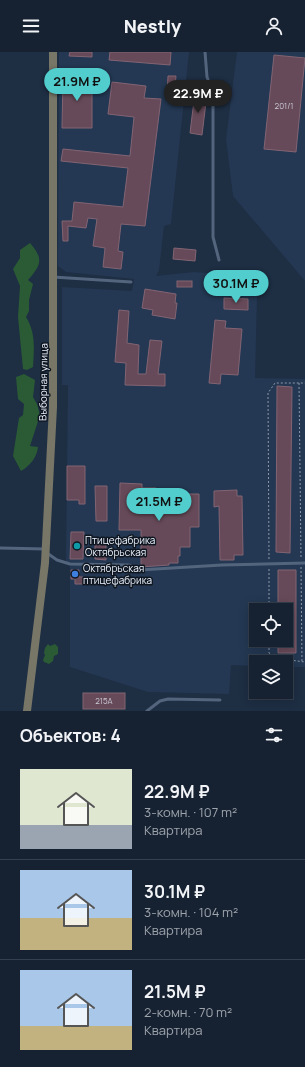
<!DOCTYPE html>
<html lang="ru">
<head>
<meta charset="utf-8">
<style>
	body { margin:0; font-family:Manrope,sans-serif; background:#1f2a3a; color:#f1f3f6; height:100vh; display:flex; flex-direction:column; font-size:15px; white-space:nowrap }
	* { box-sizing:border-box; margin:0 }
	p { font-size:13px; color:#9ea4ac }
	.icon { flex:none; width:22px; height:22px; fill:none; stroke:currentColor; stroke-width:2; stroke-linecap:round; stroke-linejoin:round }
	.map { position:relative; height:659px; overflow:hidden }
	.details { display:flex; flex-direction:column; background:#162232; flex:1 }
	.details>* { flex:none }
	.controls { position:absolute; left:249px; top:551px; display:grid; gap:8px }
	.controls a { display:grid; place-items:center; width:44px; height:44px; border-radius:0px; background:#162232; box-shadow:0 2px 10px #0003,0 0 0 1px #353f4d; font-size:20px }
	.price { position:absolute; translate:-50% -34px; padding:0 9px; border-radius:14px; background:#52cdce; color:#111; font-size:13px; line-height:26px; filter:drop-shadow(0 1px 2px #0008) }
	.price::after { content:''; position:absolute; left:50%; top:24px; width:12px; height:9px; margin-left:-6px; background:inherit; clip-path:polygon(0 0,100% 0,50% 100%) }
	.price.current { background:#222; color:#fff }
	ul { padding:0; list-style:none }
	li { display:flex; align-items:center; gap:12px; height:100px; padding:0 20px }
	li+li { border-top:1px solid #353f4d }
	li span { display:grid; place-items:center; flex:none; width:112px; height:80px; border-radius:0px; color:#555 }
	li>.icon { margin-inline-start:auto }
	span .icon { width:48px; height:48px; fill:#fffc; stroke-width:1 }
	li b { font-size:17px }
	h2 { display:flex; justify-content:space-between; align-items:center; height:48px; padding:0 20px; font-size:17px }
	header { display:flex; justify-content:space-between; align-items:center; height:52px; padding:0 20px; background:#162232; font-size:18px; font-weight:800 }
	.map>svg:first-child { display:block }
</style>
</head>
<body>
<header><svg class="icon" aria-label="menu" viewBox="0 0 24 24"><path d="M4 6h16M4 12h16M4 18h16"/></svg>Nestly<svg class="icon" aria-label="person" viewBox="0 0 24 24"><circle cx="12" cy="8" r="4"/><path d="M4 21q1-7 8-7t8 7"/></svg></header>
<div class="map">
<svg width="305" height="659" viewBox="0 0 305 659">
	<rect width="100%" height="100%" fill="#1e2e43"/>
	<!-- built -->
	<g fill="#243853" fill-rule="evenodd">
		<path d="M59,0H189L171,172L164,174L159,218L156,224L194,220L223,222L222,241L257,243L255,326L305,327V615H286V610H256V614L231,613L229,642L148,640L70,615V512L66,510L68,333H62V235L132,239L134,227L66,220L58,214ZM256,558H286V588H256Z"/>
		<polygon points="237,0 305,0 305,229 233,144 226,87"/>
	</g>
	<!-- green -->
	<g fill="#2a5b35">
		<path d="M30,191C44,207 41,213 28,228L33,232L29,248V259L26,265C36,281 34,297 33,315L27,318L23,317L18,265L20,234L13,217L20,206V198Z"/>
		<path d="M24,322L35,328L33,345L37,352L40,363L30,394L38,395C37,405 30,414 21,419L13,404L19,366L23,363L24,352L18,347L16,325Z"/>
		<polygon points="48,592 50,594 55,592 58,595 58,602 54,604 53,609 49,612 44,610 43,608 45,603 44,601 45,596"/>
	</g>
	<!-- building -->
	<g fill="#674a59" stroke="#826473">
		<polygon points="70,0 92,0 92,5 69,4"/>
		<polygon points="110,0 171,0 170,13 109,8"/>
		<polygon points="274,3 305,6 296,100 264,97"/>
		<polygon points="63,23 92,23 92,76 62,76"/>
		<polygon points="168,24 176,24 174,43 167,42"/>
		<polygon points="112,30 146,34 144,46 161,47 145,174 121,172 118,199 123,200 121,217 103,215 105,196 93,194 97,167 88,166 86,176 68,174 68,189 63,189 62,169 72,169 74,150 123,155 128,116 61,109 63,97 130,104 134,65 108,62"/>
		<polygon points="195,40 207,42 202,83 190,81"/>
		<polygon points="174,196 196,198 195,209 173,207"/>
		<polygon points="213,219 221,219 220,241 212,240"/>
		<rect x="177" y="229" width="15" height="6"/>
		<polygon points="145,237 176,242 175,251 177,251 175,267 152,263 153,258 142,256"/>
		<polygon points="224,246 248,247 248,258 224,257"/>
		<polygon points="119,258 129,259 127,291 139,293 138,322 146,322 150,288 162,289 158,322 165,322 165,334 125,333 126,311 115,310"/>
		<polygon points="215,268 226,269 225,276 242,277 238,323 221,322 220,332 209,331"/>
		<polygon points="277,334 292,335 290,501 276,500"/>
		<polygon points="67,414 85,414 85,452 79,452 79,448 67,448"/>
		<polygon points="120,431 142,432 142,436 156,436 156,442 199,442 199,475 190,475 190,495 180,495 180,504 178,504 178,511 169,511 169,513 141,515 141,478 119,478"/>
		<polygon points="95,434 107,434 107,469 96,469"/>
		<polygon points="237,438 237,444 242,444 243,503 234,503 234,508 220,508 219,454 214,455 214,439"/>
		<polygon points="71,480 84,480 83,507 70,507"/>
		<polygon points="95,490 106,490 106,508 95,507"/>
		<polygon points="71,518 79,518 79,525 83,525 83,527 87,527 87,532 75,532 75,527 71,527"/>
		<polygon points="278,518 296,518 296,601 278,601 278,588 286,588 286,558 278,558"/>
		<rect x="83" y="641" width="42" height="16"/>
	</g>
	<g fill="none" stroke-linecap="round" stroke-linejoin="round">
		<!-- path -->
		<g stroke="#8c98a8" stroke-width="1" stroke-dasharray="2 2" stroke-linecap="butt">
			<polyline points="299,331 301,506"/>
			<polyline points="269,507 268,341 275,331 305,331"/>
			<polyline points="301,515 302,610"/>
			<polyline points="269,517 269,558"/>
			<polyline points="269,588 269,601 274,606 305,610"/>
		</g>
		<!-- service -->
		<g stroke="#53657d" stroke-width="3">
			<polyline points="205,0 207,25 213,42 213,185 219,208"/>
			<polyline points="53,225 131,230"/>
			<polyline points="0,496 45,497"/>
			<polyline points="47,501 57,508 70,512 129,513 139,518 222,513 305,511"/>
			<polyline points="147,659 160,649 168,647 220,648"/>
		</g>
		<!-- secondary -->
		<polyline stroke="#777667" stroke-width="8" points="27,659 45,511 53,355 53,0"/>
	</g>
	<!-- markers -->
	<circle fill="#0f9aa8" stroke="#0f1620" stroke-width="1.5" cx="77" cy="494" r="4"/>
	<circle fill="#3f7fe0" stroke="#0f1620" stroke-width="1.5" cx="75" cy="522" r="4"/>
	<g text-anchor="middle" stroke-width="3" stroke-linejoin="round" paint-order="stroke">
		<!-- number labels -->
		<g font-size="8" fill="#cac9d6">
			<text x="284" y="57">201/1</text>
			<text x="104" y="652">215А</text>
		</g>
		<!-- street labels -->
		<g font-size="10" fill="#ebf3ff" stroke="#0f1620">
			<text transform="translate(43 330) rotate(-89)" y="4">Выборная улица</text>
		</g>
		<!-- poi labels -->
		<g font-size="10" fill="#ebf3ff" stroke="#0f1620" text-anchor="start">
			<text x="85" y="492">Птицефабрика<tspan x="85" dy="12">Октябрьская</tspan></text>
			<text x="83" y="520">Октябрьская<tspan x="83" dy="12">птицефабрика</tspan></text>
		</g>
	</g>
</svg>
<div class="controls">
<a><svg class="icon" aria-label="locate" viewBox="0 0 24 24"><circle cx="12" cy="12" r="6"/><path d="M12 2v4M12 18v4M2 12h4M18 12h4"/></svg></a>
<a><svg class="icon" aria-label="layers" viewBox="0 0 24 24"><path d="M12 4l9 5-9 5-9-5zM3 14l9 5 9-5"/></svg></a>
</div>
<b class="price" style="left:77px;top:50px">21.9M ₽</b>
<b class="price current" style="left:198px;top:62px">22.9M ₽</b>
<b class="price" style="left:236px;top:252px">30.1M ₽</b>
<b class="price" style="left:159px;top:470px">21.5M ₽</b>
</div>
<section class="details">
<h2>Объектов: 4<svg class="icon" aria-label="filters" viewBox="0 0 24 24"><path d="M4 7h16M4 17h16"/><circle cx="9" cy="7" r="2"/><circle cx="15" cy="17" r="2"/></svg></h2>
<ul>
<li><span style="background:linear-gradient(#dfe7d0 70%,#9aa5b1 0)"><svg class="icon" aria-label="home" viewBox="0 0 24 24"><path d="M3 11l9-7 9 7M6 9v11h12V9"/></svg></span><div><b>22.9M ₽</b><p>3-комн. · 107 m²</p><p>Квартира</p></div></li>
<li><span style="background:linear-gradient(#a9c7e8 60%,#c2b280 0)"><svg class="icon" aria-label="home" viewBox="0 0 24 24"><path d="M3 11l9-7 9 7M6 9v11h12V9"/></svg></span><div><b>30.1M ₽</b><p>3-комн. · 104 m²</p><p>Квартира</p></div></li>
<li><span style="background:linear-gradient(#a9c7e8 70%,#c2b280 0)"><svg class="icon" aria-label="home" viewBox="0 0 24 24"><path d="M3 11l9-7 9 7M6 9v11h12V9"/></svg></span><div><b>21.5M ₽</b><p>2-комн. · 70 m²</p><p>Квартира</p></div></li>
</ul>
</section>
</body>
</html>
